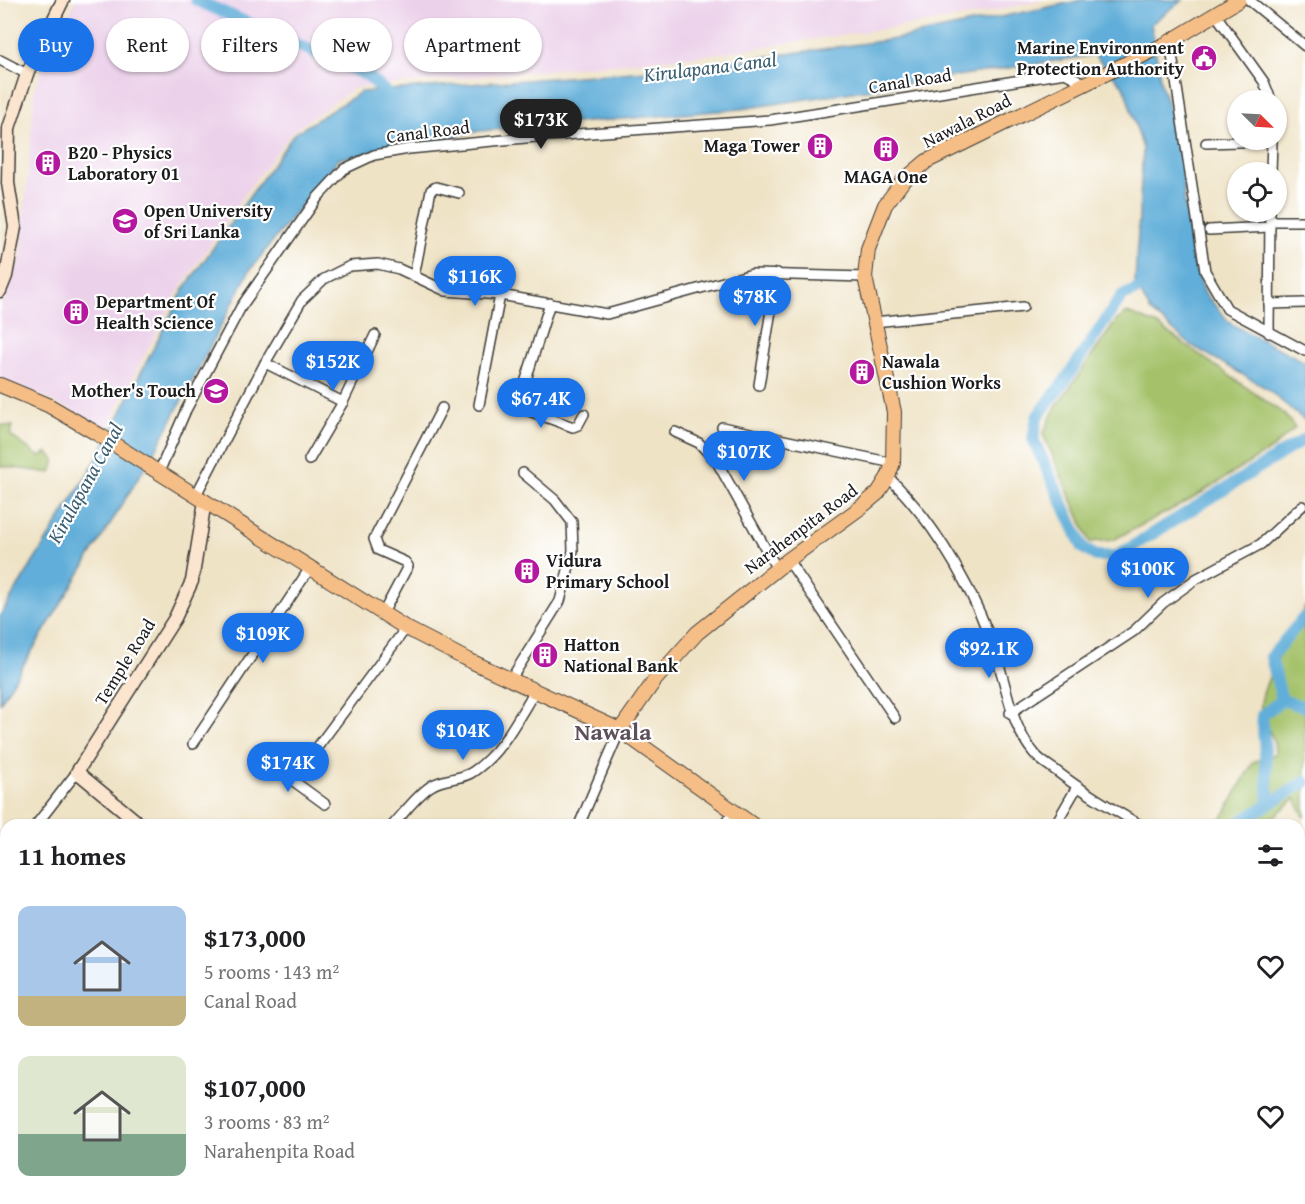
<!DOCTYPE html>
<html lang="en">
<head>
<meta charset="utf-8">
<style>
	body { margin:0; font-family:"Gentium Book Plus",serif; background:#f6f6f6; color:#202124; height:100vh; display:flex; flex-direction:column; font-size:22px; white-space:nowrap }
	* { box-sizing:border-box; margin:0 }
	p { font-size:20px; color:#757577 }
	.icon { flex:none; width:33px; height:33px; fill:none; stroke:currentColor; stroke-width:2; stroke-linecap:round; stroke-linejoin:round }
	.map { position:relative; flex:1; overflow:hidden }
	.side { position:absolute; left:0px; top:819px; width:1305px; height:386px; display:flex; flex-direction:column; background:#fff; border-radius:18px 18px 0 0; box-shadow:0 2px 4px #0004 }
	.side>* { flex:none }
	.banner { position:absolute; left:18px; top:18px; width:600px; height:54px; display:flex; gap:12px }
	.needle { width:39px; rotate:114deg }
	.tools { position:absolute; left:1227px; top:90px; display:grid; gap:12px }
	.tools a { display:grid; place-items:center; width:60px; height:60px; border-radius:50%; background:#fff; box-shadow:0 2px 4px #0004; font-size:30px }
	.price { position:absolute; translate:-50% -51px; padding:0 14px; border-radius:21px; background:#1a73e8; color:#fff; font-size:20px; line-height:39px; filter:drop-shadow(0 2px 3px #0008) }
	.price::after { content:''; position:absolute; left:50%; top:36px; width:18px; height:14px; margin-left:-9px; background:inherit; clip-path:polygon(0 0,100% 0,50% 100%) }
	.price.selected { background:#222; color:#fff }
	ul { padding:0; list-style:none }
	li { display:flex; align-items:center; gap:18px; height:150px; padding:0 18px }
	li span { display:grid; place-items:center; flex:none; width:168px; height:120px; border-radius:12px; color:#555 }
	li>.icon { margin-inline-start:auto }
	span .icon { width:72px; height:72px; fill:#fffc; stroke-width:1 }
	li b { font-size:26px }
	h2 { display:flex; justify-content:space-between; align-items:center; height:72px; padding:0 18px; font-size:26px }
	.tag { padding:0 21px; border-radius:27px; background:#fff; box-shadow:0 2px 4px #0004; font-size:21px; line-height:54px }
	.tag.selected { background:#1a73e8; color:#fff }
	.map>svg:first-child { display:block }
</style>
</head>
<body>
<div class="map">
<svg width="1305" height="1204" viewBox="0 0 1305 1204">
	<rect width="100%" height="100%" fill="#fff"/>
	<filter id="ink" filterUnits="userSpaceOnUse"><feTurbulence type="fractalNoise" baseFrequency=".0167" numOctaves="2"/><feDisplacementMap in="SourceGraphic" scale="12" xChannelSelector="R" yChannelSelector="G"/><feConvolveMatrix kernelMatrix="1 2 1 2 8 2 1 2 1" color-interpolation-filters="sRGB"/></filter>
	<filter id="wash" filterUnits="userSpaceOnUse"><feTurbulence type="fractalNoise" baseFrequency=".008" numOctaves="4" result="noise"/><feDisplacementMap in="SourceGraphic" scale="24" xChannelSelector="R" yChannelSelector="G"/><feGaussianBlur stdDeviation="1.35" result="paint"/><feColorMatrix in="noise" values="0 0 0 0 0 0 0 0 0 0 0 0 0 0 0 0 0 1.4 0 .05"/><feComposite in="paint" operator="in"/></filter>
	<g filter="url(#wash)">
		<rect width="100%" height="100%" fill="#efe3c6"/>
		<!-- built -->
		<polygon fill="#ecd1ea" points="76,0 1042,0 971,16 699,56 354,88 293,131 250,187 179,290 107,427 22,387 0,380 0,306 21,255 35,87 51,48"/>
		<!-- green -->
		<g fill="#a5c26a" stroke="#606f43" stroke-width="1.5">
			<polygon points="1127,313 1156,324 1284,414 1295,428 1273,448 1188,501 1113,540 1090,542 1043,434 1054,410 1116,321"/>
			<polygon points="0,425 13,426 10,435 40,457 47,452 55,460 51,473 0,466"/>
			<path d="M1305,606V818L1295,799L1264,825H1218L1253,762L1275,754C1276,736 1264,727 1261,710C1257,691 1295,626 1305,606Z"/>
			<polygon points="1305,858 1305,913 1299,910 1299,870"/>
		</g>
		<!-- water -->
		<polygon fill="#60aed9" stroke="#3e657a" stroke-width="1.5" points="1082,0 1183,0 1151,24 1161,84 1181,146 1184,197 1193,262 1205,294 1231,324 1305,362 1305,421 1266,388 1191,345 1150,311 1135,282 1143,149 1124,87 1094,55 741,109 480,131 338,159 250,270 158,446 0,703 0,616 95,462 184,289 294,134 361,92 675,69 896,39"/>
		<g fill="none" stroke-linecap="round" stroke-linejoin="round">
			<!-- canal -->
			<g stroke="#60aed9" stroke-width="12">
				<polyline points="196,0 368,76 395,101"/>
				<polyline points="1152,282 1121,297 1064,382 1037,417 1033,439 1083,548 1096,556 1117,556 1305,439"/>
				<polyline points="1305,616 1271,657 1282,700 1305,707"/>
				<polyline points="1269,804 1262,715 1282,700"/>
				<polyline points="1235,825 1305,782"/>
				<polyline points="1305,879 1301,886 1305,901"/>
			</g>
		</g>
	</g>
	<g filter="url(#ink)">
		<g fill="none" stroke-linecap="round" stroke-linejoin="round">
			<defs>
				<g id="street">
					<polyline points="1249,0 1305,46"/>
					<polyline points="1216,15 1264,82 1271,100"/>
					<polyline points="1170,42 1205,271 1227,309 1305,351"/>
					<polyline points="0,60 27,74"/>
					<polyline points="1206,143 1272,141"/>
					<polyline points="1271,172 1272,140"/>
					<polyline points="1270,221 1305,221"/>
					<polyline points="1209,230 1270,227"/>
					<polyline points="414,276 431,190 436,187 459,193"/>
					<polyline points="550,303 519,402 521,408 573,427 578,425 584,414"/>
					<polyline points="1269,304 1305,303"/>
					<polyline points="874,322 1023,307"/>
					<polyline points="1269,333 1270,212"/>
					<polyline points="265,363 343,402"/>
					<polyline points="759,385 777,273"/>
					<polyline points="479,405 500,295"/>
					<polyline points="722,427 893,463"/>
					<polyline points="675,432 699,443 717,462 777,569"/>
					<polyline points="309,460 343,402 375,335"/>
					<polyline points="159,472 186,410 241,307 318,197 344,169 374,155 409,149 536,137 770,120 1065,73 1084,83"/>
					<path d="M888,477C937,524 980,600 999,665C1009,696 1012,727 1034,753C1039,760 1048,765 1055,770C1082,791 1111,808 1140,825"/>
					<polyline points="196,495 265,363 302,300 324,279 350,266 378,264 399,269 446,291 500,295 607,314 752,274 865,277"/>
					<polyline points="788,560 895,718"/>
					<polyline points="383,613 408,566 405,562 378,550 374,539 442,408"/>
					<polyline points="511,679 560,601 573,551 572,522 555,500 523,473"/>
					<polyline points="1010,713 1134,631 1163,603 1196,579 1261,544 1302,506"/>
					<polyline points="193,744 310,568"/>
					<polyline points="266,761 325,804"/>
					<polyline points="293,780 406,628"/>
					<polyline points="36,825 77,772"/>
					<path d="M393,825C404,813 417,795 431,786C444,777 463,780 474,771C502,752 518,718 535,691"/>
					<polyline points="579,825 620,730"/>
					<polyline points="724,825 735,811"/>
					<polyline points="1055,825 1077,787"/>
					<polyline points="0,870 6,863"/>
					<polyline points="1299,927 1305,931"/>
					<polyline points="0,1165 6,1166"/>
					<polyline points="224,1198 230,1204"/>
					<polyline points="847,1198 860,1204"/>
					<polyline points="870,1198 882,1204"/>
					<polyline points="153,1204 159,1198"/>
					<polyline points="354,1204 358,1198"/>
					<polyline points="785,1204 786,1198"/>
					<polyline points="1014,1204 1020,1198"/>
					<polyline points="1144,1204 1147,1198"/>
				</g>
				<g id="secondary">
					<polyline points="0,291 6,276 15,227 8,183 9,128 27,74 63,0"/>
					<polyline points="141,825 77,772 175,618 192,581 205,501"/>
					<polyline points="699,1198 705,1204"/>
				</g>
				<g id="primary">
					<polyline points="0,385 48,405 101,436 406,628 464,658 620,730 753,825"/>
					<polyline points="620,730 655,680 697,633 788,560 860,508 878,493 888,477 893,463 894,412 865,277 868,249 885,205 903,181 927,161 1166,44 1239,0"/>
					<polyline points="1214,1198 1222,1204"/>
				</g>
			</defs>
			<!-- street casing -->
			<use href="#street" stroke="#3c3a36" stroke-width="12"/>
			<!-- secondary casing -->
			<use href="#secondary" stroke="#3c3a36" stroke-width="15"/>
			<!-- primary casing -->
			<use href="#primary" stroke="#3c3a36" stroke-width="16"/>
			<!-- street -->
			<use href="#street" stroke="#fff" stroke-width="9"/>
			<!-- secondary -->
			<use href="#secondary" stroke="#fbe5cf" stroke-width="12"/>
			<!-- primary -->
			<use href="#primary" stroke="#f6be87" stroke-width="14"/>
		</g>
	</g>
	<!-- icons -->
	<defs>
		<symbol id="civic-disc" viewBox="-11 -11 22 22"><circle r="9.5" fill="#b5179e" stroke="#fff"/><path d="M-.6-6.5H3V-4.5H.6V-3L4-1V1h2V6H-6V1h2V-1L-.6-3ZM-1.2 2.5V6h2.4V2.5Z" fill="#fff"/></symbol>
		<symbol id="building-disc" viewBox="-11 -11 22 22"><circle r="9.5" fill="#b5179e" stroke="#fff"/><path d="M-4-6H4V6H1V3H-1V6H-4ZM-2.5-4.3h1.7v1.8h-1.7ZM.8-4.3h1.7v1.8H.8ZM-2.5-1h1.7V.8h-1.7ZM.8-1h1.7V.8H.8Z" fill="#fff"/></symbol>
		<symbol id="university-disc" viewBox="-11 -11 22 22"><circle r="9.5" fill="#b5179e" stroke="#fff"/><path d="M0-5L7-2L0 1L-7-2ZM-4 1L0 2.5L4 1V4Q0 6-4 4Z" fill="#fff"/></symbol>
		<symbol id="school-disc" viewBox="-11 -11 22 22"><circle r="9.5" fill="#b5179e" stroke="#fff"/><path d="M0-5L7-2L0 1L-7-2ZM-4 1L0 2.5L4 1V4Q0 6-4 4Z" fill="#fff"/></symbol>
	</defs>
	<g fill-rule="evenodd">
		<use href="#civic-disc" x="1189" y="43" width="30" height="30"/>
		<use href="#building-disc" x="805" y="131" width="30" height="30"/>
		<use href="#building-disc" x="871" y="134" width="30" height="30"/>
		<use href="#building-disc" x="33" y="148" width="30" height="30"/>
		<use href="#university-disc" x="110" y="206" width="30" height="30"/>
		<use href="#building-disc" x="61" y="297" width="30" height="30"/>
		<use href="#building-disc" x="847" y="357" width="30" height="30"/>
		<use href="#school-disc" x="201" y="376" width="30" height="30"/>
		<use href="#building-disc" x="512" y="556" width="30" height="30"/>
		<use href="#building-disc" x="530" y="640" width="30" height="30"/>
	</g>
	<g text-anchor="middle" stroke-width="4.5" stroke-linejoin="round" paint-order="stroke">
		<!-- poi labels -->
		<g font-size="18" font-weight="bold" fill="#1c1c1c" stroke="#fff" text-anchor="start">
			<text x="1184" y="54" text-anchor="end">Marine Environment<tspan x="1184" dy="21">Protection Authority</tspan></text>
			<text x="800" y="152" text-anchor="end">Maga Tower</text>
			<text x="68" y="159">B20 - Physics<tspan x="68" dy="21">Laboratory 01</tspan></text>
			<text x="886" y="183" text-anchor="middle">MAGA One</text>
			<text x="144" y="217">Open University<tspan x="144" dy="21">of Sri Lanka</tspan></text>
			<text x="96" y="308">Department Of<tspan x="96" dy="21">Health Science</tspan></text>
			<text x="882" y="368">Nawala<tspan x="882" dy="21">Cushion Works</tspan></text>
			<text x="196" y="397" text-anchor="end">Mother's Touch</text>
			<text x="546" y="567">Vidura<tspan x="546" dy="21">Primary School</tspan></text>
			<text x="564" y="651">Hatton<tspan x="564" dy="21">National Bank</tspan></text>
		</g>
		<!-- street labels -->
		<g font-size="18" fill="#1c1c1c" stroke="#fff">
			<text transform="translate(910 81) rotate(-9)" y="6">Canal Road</text>
			<text transform="translate(967 121) rotate(-27)" y="6">Nawala Road</text>
			<text transform="translate(428 132) rotate(-7)" y="6">Canal Road</text>
			<text transform="translate(801 529) rotate(-37)" y="6">Narahenpita Road</text>
			<text transform="translate(125 662) rotate(-58)" y="6">Temple Road</text>
		</g>
		<!-- water labels -->
		<g font-size="20" font-style="italic" fill="#3b5e71" stroke="#fff">
			<text transform="translate(710 67) rotate(-7)" y="7">Kirulapana Canal</text>
			<text transform="translate(85 483) rotate(-61)" y="7">Kirulapana Canal</text>
		</g>
		<!-- district labels -->
		<g font-size="24" font-weight="bold" fill="#5e505a" stroke="#fff">
			<text x="613" y="740">Nawala</text>
		</g>
	</g>
</svg>
<div class="tools">
<a><svg class="needle" viewBox="-14 -14 28 28"><path d="M0-13l5 13h-10z" fill="#e53935"/><path d="M0 13l5-13h-10z" fill="#757577"/></svg></a>
<a><svg class="icon" aria-label="locate" viewBox="0 0 24 24"><circle cx="12" cy="12" r="6"/><path d="M12 2v4M12 18v4M2 12h4M18 12h4"/></svg></a>
</div>
<b class="price selected" style="left:541px;top:150px">$173K</b>
<b class="price" style="left:475px;top:307px">$116K</b>
<b class="price" style="left:755px;top:327px">$78K</b>
<b class="price" style="left:333px;top:392px">$152K</b>
<b class="price" style="left:541px;top:429px">$67.4K</b>
<b class="price" style="left:744px;top:482px">$107K</b>
<b class="price" style="left:1148px;top:599px">$100K</b>
<b class="price" style="left:263px;top:664px">$109K</b>
<b class="price" style="left:989px;top:679px">$92.1K</b>
<b class="price" style="left:463px;top:761px">$104K</b>
<b class="price" style="left:288px;top:793px">$174K</b>
<div class="banner">
<a class="tag selected">Buy</a>
<a class="tag">Rent</a>
<a class="tag">Filters</a>
<a class="tag">New</a>
<a class="tag">Apartment</a>
</div>
<section class="side">
<h2>11 homes<svg class="icon" aria-label="filters" viewBox="0 0 24 24"><path d="M4 7h16M4 17h16"/><circle cx="9" cy="7" r="2"/><circle cx="15" cy="17" r="2"/></svg></h2>
<ul>
<li><span style="background:linear-gradient(#a9c7e8 75%,#c2b280 0)"><svg class="icon" aria-label="home" viewBox="0 0 24 24"><path d="M3 11l9-7 9 7M6 9v11h12V9"/></svg></span><div><b>$173,000</b><p>5 rooms · 143 m²</p><p>Canal Road</p></div><svg class="icon" aria-label="heart" viewBox="0 0 24 24"><path d="M12 20l-8-8c-3-5 5-10 8-4 3-6 11-1 8 4z"/></svg></li>
<li><span style="background:linear-gradient(#dfe7d0 65%,#7fa58c 0)"><svg class="icon" aria-label="home" viewBox="0 0 24 24"><path d="M3 11l9-7 9 7M6 9v11h12V9"/></svg></span><div><b>$107,000</b><p>3 rooms · 83 m²</p><p>Narahenpita Road</p></div><svg class="icon" aria-label="heart" viewBox="0 0 24 24"><path d="M12 20l-8-8c-3-5 5-10 8-4 3-6 11-1 8 4z"/></svg></li>
</ul>
</section>
</div>
</body>
</html>
